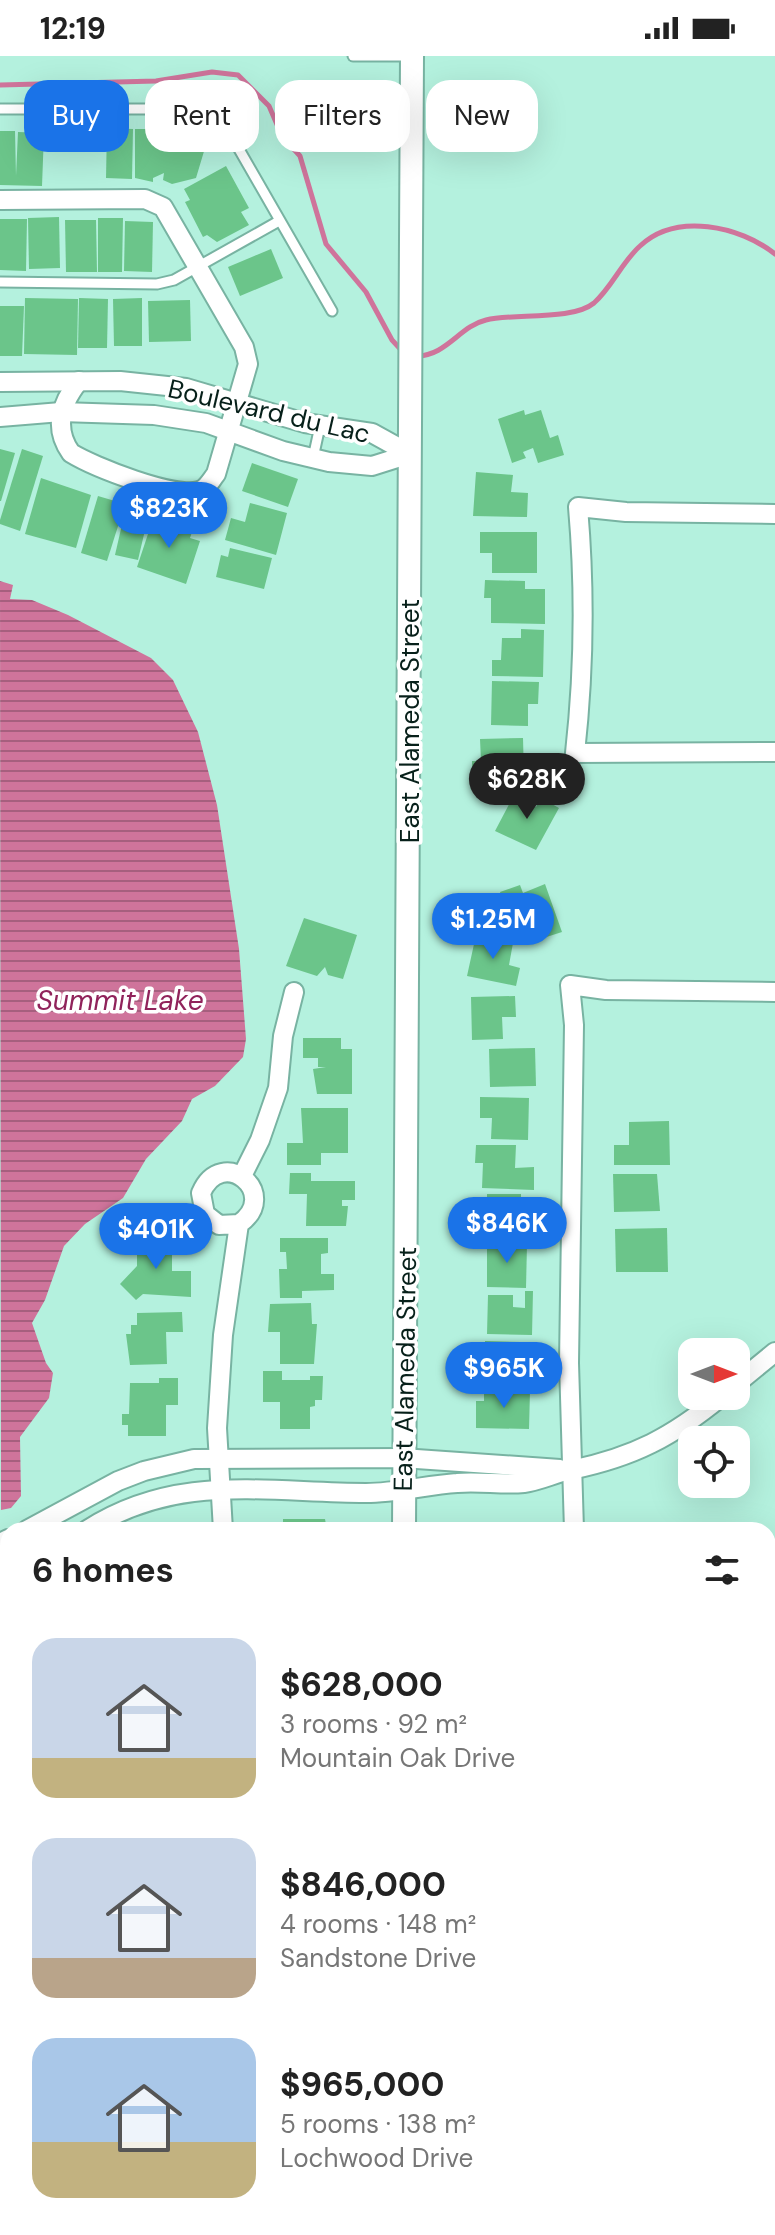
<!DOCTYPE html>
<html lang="en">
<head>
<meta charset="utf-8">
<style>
	body { margin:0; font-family:"DM Sans",sans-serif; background:#f6f6f6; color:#222; height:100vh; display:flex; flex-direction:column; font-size:30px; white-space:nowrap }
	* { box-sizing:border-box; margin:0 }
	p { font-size:26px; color:#767676 }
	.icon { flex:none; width:44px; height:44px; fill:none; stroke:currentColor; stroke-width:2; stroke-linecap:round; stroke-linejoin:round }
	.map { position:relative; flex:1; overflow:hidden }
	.side { position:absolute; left:0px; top:1466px; width:776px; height:714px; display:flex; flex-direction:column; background:#fff; border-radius:24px 24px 0 0; box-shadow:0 8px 32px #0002 }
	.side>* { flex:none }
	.guide { position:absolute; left:24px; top:24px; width:728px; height:72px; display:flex; gap:16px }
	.needle { width:52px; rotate:90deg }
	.fabs { position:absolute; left:678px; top:1282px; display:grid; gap:16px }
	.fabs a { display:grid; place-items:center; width:72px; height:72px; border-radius:16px; background:#fff; box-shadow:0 8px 32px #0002; font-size:40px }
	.price { position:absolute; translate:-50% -68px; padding:0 18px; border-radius:28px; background:#1a73e8; color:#fff; font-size:26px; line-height:52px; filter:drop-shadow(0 2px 4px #0008) }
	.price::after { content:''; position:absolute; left:50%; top:48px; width:24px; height:18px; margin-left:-12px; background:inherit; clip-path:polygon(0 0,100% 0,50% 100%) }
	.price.selected { background:#222; color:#fff }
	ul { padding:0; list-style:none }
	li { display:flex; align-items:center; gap:24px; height:200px; padding:0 32px }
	li span { display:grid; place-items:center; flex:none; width:224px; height:160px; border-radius:24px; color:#555 }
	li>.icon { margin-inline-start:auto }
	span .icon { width:96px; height:96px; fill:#fffc; stroke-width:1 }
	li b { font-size:34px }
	h2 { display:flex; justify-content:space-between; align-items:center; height:96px; padding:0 32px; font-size:34px }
	.tag { padding:0 28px; border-radius:24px; background:#fff; box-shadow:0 8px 32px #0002; font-size:28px; line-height:72px }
	.tag.selected { background:#1a73e8; color:#fff }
	.status { display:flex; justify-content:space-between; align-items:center; height:56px; padding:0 40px; background:#fff; direction:ltr }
	.status svg { height:22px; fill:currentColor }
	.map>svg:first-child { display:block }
</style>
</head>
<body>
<div class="status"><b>12:19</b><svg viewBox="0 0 49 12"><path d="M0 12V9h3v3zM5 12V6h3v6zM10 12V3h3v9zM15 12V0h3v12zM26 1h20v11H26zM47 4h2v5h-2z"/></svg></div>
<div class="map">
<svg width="775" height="2179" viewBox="0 0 775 2179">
	<defs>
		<pattern id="water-rules" width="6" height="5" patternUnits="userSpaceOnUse" patternTransform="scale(2)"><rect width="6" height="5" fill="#cf749b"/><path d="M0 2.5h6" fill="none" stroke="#a65f7e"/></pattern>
	</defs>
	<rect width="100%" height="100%" fill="#b4f1de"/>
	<!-- water -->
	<polygon fill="url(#water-rules)" points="0,525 13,529 10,543 32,544 68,559 151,602 173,624 198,676 217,749 239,893 246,983 243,1001 215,1030 192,1043 182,1065 146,1103 123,1142 85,1168 64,1190 45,1244 32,1267 46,1307 53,1317 49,1342 20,1381 21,1440 11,1452 1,1454"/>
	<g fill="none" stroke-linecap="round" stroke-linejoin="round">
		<!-- stream -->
		<g stroke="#cf749b" stroke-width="5">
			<polyline points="0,29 156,25 212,16 238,19 269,50 282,80 300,100 326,188 366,236 392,284 404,297"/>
			<path d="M417,300C446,300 460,270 486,264C514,257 572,265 594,247C612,231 622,206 640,190C676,156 740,170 775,198"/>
		</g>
	</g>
	<!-- building -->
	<g fill="#6bc58a">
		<polygon points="107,72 133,73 132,123 106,122"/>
		<polygon points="135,73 194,73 193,87 205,92 196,122 172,128 163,124 164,117 153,122 153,126 135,122"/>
		<polygon points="0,75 15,75 16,120 18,76 44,77 42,130 0,129"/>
		<polygon points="226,110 249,152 241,156 249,169 217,186 207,179 203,181 185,146 190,144 184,133"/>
		<polygon points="59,161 60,212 29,213 28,162"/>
		<polygon points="98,162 123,162 122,216 98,216"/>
		<polygon points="0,163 27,163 26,215 0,214"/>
		<polygon points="65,164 96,164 97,216 66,216"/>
		<polygon points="125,165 153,166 152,216 124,215"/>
		<polygon points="271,193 283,222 240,240 228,211"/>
		<polygon points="25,242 78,243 77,299 24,298"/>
		<polygon points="79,242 108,243 107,292 78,292"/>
		<polygon points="142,242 142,290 114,290 113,243"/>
		<polygon points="190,244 191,285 149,286 148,245"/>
		<polygon points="0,250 24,250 22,300 0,300"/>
		<polygon points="524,354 525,359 541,354 550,382 558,379 564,399 538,407 533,392 523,396 526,402 512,407 498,363"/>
		<polygon points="0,393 15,397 1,445 0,445"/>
		<polygon points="22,393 43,400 20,475 0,468 0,464"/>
		<polygon points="252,407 298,423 288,451 242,435"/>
		<polygon points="476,416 513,419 511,436 528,437 527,461 473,460"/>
		<polygon points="41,422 91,439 76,492 25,478"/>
		<polygon points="98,440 125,448 107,505 81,497"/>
		<polygon points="250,447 287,457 276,499 225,484 231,462 245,466"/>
		<polygon points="126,451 149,457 138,504 115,499"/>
		<polygon points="154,460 193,473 190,482 200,485 186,528 137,511"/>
		<polygon points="480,476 537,476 537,517 492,517 492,497 480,497"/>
		<polygon points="230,492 272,502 264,533 216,521 221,499 228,501"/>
		<polygon points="485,524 525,525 525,533 545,533 545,568 491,567 491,542 484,542"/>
		<polygon points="521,573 544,574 543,621 492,620 492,604 501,604 502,582 521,582"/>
		<polygon points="492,625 539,626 538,648 528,648 528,670 491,669"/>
		<polygon points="523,682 524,719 472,720 472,705 481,705 480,683"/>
		<polygon points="514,739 536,751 541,742 559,752 536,794 495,775"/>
		<polygon points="545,828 562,876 534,885 529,872 514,877 500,836 520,829 523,837"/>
		<polygon points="304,862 357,879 343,923 328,919 325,911 317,920 286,910"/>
		<polygon points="476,879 513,887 509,909 520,912 516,930 467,920"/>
		<polygon points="515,940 516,961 502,961 503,983 472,984 471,941"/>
		<polygon points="303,982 341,982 341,993 352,993 352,1038 317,1038 313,1013 326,1011 318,1011 318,1002 303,1002"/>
		<polygon points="535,992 536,1030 490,1031 489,993"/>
		<polygon points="480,1041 529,1042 528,1084 491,1083 492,1062 480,1062"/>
		<polygon points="301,1052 348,1052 348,1097 321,1097 321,1109 287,1109 287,1087 303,1087"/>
		<polygon points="669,1065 670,1109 614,1109 614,1089 629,1089 629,1066"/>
		<polygon points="476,1089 516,1089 515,1112 534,1111 534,1134 482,1132 483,1107 475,1107"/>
		<polygon points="290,1117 311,1117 311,1125 355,1125 355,1144 342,1144 342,1150 348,1150 346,1170 306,1170 307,1138 289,1138"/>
		<polygon points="613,1118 657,1118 660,1155 614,1156"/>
		<polygon points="487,1138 521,1138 521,1161 530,1161 530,1182 487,1183"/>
		<polygon points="667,1172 668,1216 616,1216 615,1173"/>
		<polygon points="137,1179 162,1179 162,1188 172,1188 172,1215 191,1215 191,1241 143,1238 136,1244 120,1228 137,1210"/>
		<polygon points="280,1182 328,1182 328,1197 321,1198 321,1218 334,1218 334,1234 302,1235 302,1242 280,1242 279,1213 287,1213 286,1196 280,1196"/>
		<polygon points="487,1187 527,1188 526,1232 487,1231"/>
		<polygon points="525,1235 533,1235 532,1279 487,1278 488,1239 513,1239 513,1251 525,1252"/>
		<polygon points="311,1247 312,1268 317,1268 314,1308 280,1308 280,1276 268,1276 270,1248"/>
		<polygon points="182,1256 183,1276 166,1276 167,1308 130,1309 126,1278 131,1278 131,1269 137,1269 137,1257"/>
		<polygon points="485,1285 520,1286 519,1309 531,1309 530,1330 485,1330"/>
		<polygon points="263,1315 282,1315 282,1324 310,1324 310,1320 323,1320 322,1344 315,1344 315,1350 310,1351 310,1373 280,1373 280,1346 263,1346"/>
		<polygon points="159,1322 178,1322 178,1349 166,1349 166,1380 128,1380 128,1369 122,1369 122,1358 129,1358 130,1327 159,1327"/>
		<polygon points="484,1334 530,1335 529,1373 476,1372 476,1345 484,1345"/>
		<polygon points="283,1463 325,1463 327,1474 283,1474"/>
		<rect x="0" y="1809" width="8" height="40"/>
		<rect x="300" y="2172" width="31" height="5"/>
		<rect x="474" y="2172" width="72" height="7"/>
	</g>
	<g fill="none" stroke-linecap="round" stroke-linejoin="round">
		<defs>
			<g id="service">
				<polyline points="353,0 408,0"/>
				<polyline points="0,53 184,53 212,58 228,74 332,255"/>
				<polyline points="0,226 157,228 174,224 279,165"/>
				<polyline points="313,402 320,370"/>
				<polyline points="768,1984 775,1982"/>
				<polyline points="768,2143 775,2142"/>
				<polyline points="616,2172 626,2179"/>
			</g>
			<g id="minor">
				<path d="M0,144L145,143L163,151L244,291L248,308L216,418C211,424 207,433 199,435C175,443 94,411 71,397C53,372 61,347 79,325"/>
				<polyline points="0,326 120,325 186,332 305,367 372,377 410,398"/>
				<polyline points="0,361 61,356 154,359 206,367 283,395 329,406 372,410 410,398"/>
				<path d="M775,458L626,456L578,451C585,532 584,616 575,697L775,696"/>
				<polyline points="242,1120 260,1084 278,1032 283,980 294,936"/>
				<polyline points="736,1328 775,1296"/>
				<polyline points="27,1474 118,1425 144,1415 194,1403 402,1402 560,1413"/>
				<path d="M87,1474C177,1416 266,1437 366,1437C396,1437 427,1429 457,1427C479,1425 502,1429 524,1427C540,1425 555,1417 571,1414C634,1401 672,1381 722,1340"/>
				<path d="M223,1474L217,1372L223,1279L239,1168C282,1138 222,1088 201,1137L205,1158L219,1169L239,1168"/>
				<polyline points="574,1474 569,1307 574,969 570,929 606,934 775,936"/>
				<polyline points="0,1487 8,1483"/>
				<polyline points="0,1519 8,1517"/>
				<polyline points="0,1721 5,1739 0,1752"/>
				<polyline points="768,1766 775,1766"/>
				<polyline points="0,2048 8,2048"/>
			</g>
			<g id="tertiary">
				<polyline points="404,1474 412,0"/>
				<polyline points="406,2179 406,2172"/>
			</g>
		</defs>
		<!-- service casing -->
		<use href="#service" stroke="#78b3a2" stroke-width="13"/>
		<!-- minor casing -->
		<use href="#minor" stroke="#78b3a2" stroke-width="22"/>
		<!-- tertiary casing -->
		<use href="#tertiary" stroke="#78b3a2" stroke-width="26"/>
		<!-- service -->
		<use href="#service" stroke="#fff" stroke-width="9"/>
		<!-- minor -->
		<use href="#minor" stroke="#fff" stroke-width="18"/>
		<!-- tertiary -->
		<use href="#tertiary" stroke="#fff" stroke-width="22"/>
	</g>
	<g text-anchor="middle" stroke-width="7" stroke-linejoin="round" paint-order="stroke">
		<!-- street labels -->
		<g font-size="26" fill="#07201a" stroke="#fff">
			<text transform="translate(269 355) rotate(13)" y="9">Boulevard du Lac</text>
			<text transform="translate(410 665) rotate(-90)" y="9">East Alameda Street</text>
			<text transform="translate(405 1313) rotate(-89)" y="9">East Alameda Street</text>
		</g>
		<!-- water labels -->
		<g font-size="28" font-style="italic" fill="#90235b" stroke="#fff">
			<text x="120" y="954">Summit Lake</text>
		</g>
	</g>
</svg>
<div class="fabs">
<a><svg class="needle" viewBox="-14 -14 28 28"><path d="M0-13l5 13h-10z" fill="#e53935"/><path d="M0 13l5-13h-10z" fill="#767676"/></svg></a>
<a><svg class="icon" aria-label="locate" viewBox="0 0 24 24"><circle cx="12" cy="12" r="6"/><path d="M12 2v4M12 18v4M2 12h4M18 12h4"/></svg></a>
</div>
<b class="price" style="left:169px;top:494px">$823K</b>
<b class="price selected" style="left:527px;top:765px">$628K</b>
<b class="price" style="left:493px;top:905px">$1.25M</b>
<b class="price" style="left:507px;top:1209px">$846K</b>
<b class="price" style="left:156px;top:1215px">$401K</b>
<b class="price" style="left:504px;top:1354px">$965K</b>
<div class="guide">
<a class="tag selected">Buy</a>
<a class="tag">Rent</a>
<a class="tag">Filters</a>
<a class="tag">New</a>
</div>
<section class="side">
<h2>6 homes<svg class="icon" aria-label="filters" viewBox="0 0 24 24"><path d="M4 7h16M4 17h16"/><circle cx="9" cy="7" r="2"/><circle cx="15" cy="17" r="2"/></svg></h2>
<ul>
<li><span style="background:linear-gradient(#c9d6e8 75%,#c2b280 0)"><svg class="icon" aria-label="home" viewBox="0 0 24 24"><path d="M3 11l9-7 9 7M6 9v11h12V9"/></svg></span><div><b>$628,000</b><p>3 rooms · 92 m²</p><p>Mountain Oak Drive</p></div></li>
<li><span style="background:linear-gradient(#c9d6e8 75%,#b9a48a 0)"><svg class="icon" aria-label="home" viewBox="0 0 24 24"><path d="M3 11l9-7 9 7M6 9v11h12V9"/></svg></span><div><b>$846,000</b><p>4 rooms · 148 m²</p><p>Sandstone Drive</p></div></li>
<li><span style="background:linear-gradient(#a9c7e8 65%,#c2b280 0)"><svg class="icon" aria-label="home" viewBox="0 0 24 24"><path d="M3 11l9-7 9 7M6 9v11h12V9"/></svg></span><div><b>$965,000</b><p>5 rooms · 138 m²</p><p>Lochwood Drive</p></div></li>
</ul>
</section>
</div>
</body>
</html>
